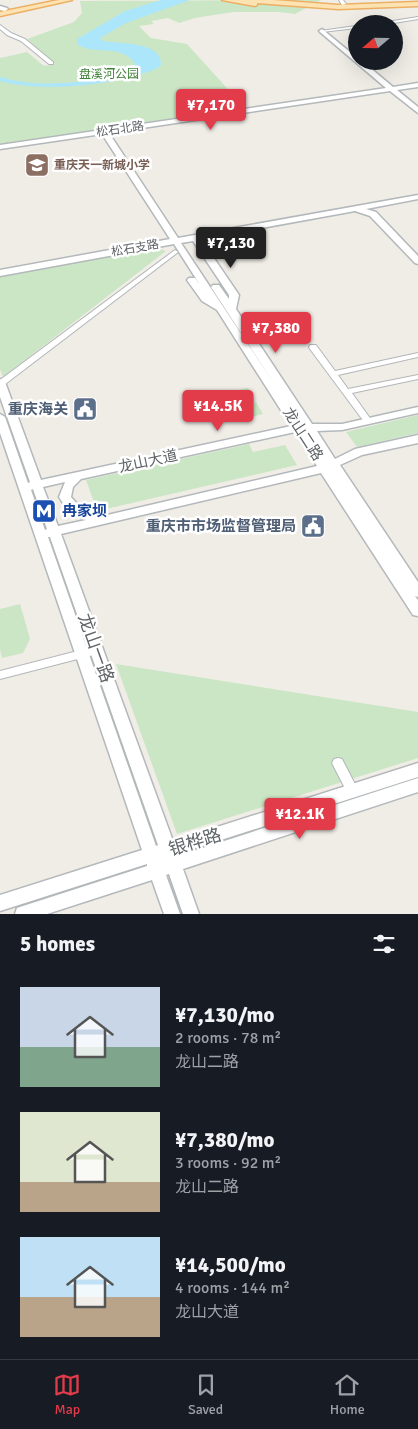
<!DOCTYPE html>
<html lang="en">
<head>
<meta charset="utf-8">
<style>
	body { margin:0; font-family:Signika,"Noto Sans SC",sans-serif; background:#20242c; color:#f1f3f6; height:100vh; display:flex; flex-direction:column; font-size:19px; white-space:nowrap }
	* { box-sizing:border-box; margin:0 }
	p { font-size:16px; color:#9ea1a6 }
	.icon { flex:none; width:28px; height:28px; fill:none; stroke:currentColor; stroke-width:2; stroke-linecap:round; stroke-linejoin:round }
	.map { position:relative; height:914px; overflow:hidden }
	.details { display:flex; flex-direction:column; background:#171b24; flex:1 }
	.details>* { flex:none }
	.needle { width:32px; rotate:250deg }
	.buttons { position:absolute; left:348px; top:15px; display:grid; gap:10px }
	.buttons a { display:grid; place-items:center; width:55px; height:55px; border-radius:50%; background:#171b24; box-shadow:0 5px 20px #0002; font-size:25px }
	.price { position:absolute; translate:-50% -42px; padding:0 11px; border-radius:5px; background:#e23b4a; color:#fff; font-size:16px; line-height:32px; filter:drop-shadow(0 1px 2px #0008) }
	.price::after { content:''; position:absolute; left:50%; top:30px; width:15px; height:11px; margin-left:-8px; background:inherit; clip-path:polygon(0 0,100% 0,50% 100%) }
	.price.on { background:#222; color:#fff }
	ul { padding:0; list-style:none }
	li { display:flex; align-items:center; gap:15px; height:125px; padding:0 20px }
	li span { display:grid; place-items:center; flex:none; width:140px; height:100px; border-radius:0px; color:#555 }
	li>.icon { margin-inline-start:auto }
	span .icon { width:60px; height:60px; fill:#fffc; stroke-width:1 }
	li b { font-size:21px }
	h2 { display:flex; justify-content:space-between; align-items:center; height:60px; padding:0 20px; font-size:21px }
	.tab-bar { display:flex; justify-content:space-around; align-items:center; height:70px; border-top:1px solid #363941; background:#171b24; font-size:14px; color:#9ea1a6 }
	.tab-bar a { display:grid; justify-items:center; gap:2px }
	.tab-bar .on { color:#e23b4a }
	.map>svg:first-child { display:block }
</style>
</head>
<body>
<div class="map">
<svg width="418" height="914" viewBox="0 0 418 914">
	<rect width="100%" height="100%" fill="#f0ede7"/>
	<!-- green -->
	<g fill="#cbe6c5">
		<polygon points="321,0 295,14 279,12 233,12 195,18 179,23 168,18 151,21 154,24 139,26 151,38 187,44 245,108 0,145 0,58 27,52 44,66 55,64 27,39 74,22 82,13 80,1"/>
		<polygon points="155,247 166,251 3,377 0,369 0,275"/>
		<polygon points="248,388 255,401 218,409 211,396"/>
		<polygon points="256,402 263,414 225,423 218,410"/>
		<polygon points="418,415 418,433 357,447 346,432"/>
		<polygon points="249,444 253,452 285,445 297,465 97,511 86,480"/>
		<polygon points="20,604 30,639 23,653 2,658 0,649 0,609"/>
		<polygon points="116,664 418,712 418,758 177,834"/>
	</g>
	<!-- water -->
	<path fill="#ace6fb" d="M161,0H190L126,23L100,38L103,41C119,44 163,41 161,65L158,68C119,85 42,93 0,81V77C10,80 21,82 31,83C47,85 120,81 132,72C136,69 135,66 134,62C117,43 94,56 77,44V39L125,11Z"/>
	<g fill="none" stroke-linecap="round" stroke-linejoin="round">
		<defs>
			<g id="street">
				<polygon points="339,0 343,0 346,4 342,5"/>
				<polygon points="418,17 418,19 388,24 374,24"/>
				<polygon points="0,25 11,33 25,39 53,62 53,64 49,64 21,41 7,35 0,29"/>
				<polygon points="356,26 356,28 322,32 320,31"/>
				<polygon points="175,250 178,252 177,253 4,385 0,385 0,380"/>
				<polygon points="310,345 316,345 335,371 418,353 418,357 338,375 348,389 418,375 418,379 352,393 372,421 368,424 365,423 310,349 309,347"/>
				<polygon points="97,646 101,647 102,650 101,653 0,679 0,671"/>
				<polygon points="338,758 342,759 357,788 359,792 357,796 353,797 349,796 334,767 332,763 334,759"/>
			</g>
			<g id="secondary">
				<polygon points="0,6 7,8 8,9 5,11 0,10"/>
				<path d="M322,29L356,57V61H362L393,87L418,83V87L397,90L418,107V113L390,91L109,133L178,238L418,195V199L366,209L376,212L418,256V264L415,263L370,216L355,211L201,239L239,295L236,309L312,424H342L418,407V413L342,430L317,431L335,459L355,449L418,435V443L362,455L340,465L418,582V597L415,596L418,600V616L413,615L321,473L61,534L173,841L418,763V777L177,854L178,856L418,778V792L183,869L199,914H183L169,874L166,875L180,914H164L152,880L47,914H15L17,908L23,906L147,866V864L0,911V895L142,850L0,433V414L5,417L28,483L30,482L0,397V379L5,382L41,480L291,426L217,310L202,301L187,280L189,278H195L200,285L174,244L0,276V270L170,239L102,134L0,149V145L386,88L320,32L319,31ZM193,241L229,295V299L219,285H213L211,287L277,388L181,243ZM295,432L317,466L103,516L80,507L71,497L73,487L81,479ZM65,482L59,497C66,509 73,515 86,520L58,526L43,487ZM33,489L47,529L45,530L31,490ZM48,537H50L158,845L156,846Z"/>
			</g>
			<g id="primary">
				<polygon points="59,0 72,0 0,16 0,12"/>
				<polygon points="222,0 273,0 338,5 418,2 418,6 338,9 257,3 257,5 255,6"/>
			</g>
		</defs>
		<!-- street casing -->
		<use href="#street" stroke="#b2b6b9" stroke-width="2"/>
		<!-- secondary casing -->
		<use href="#secondary" stroke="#b3b8bb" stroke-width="3"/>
		<!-- primary casing -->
		<use href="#primary" stroke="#ecb065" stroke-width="3"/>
		<!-- street -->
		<use href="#street" fill="#fff" fill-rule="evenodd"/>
		<!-- secondary -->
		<use href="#secondary" fill="#fff" fill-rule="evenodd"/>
		<!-- primary -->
		<use href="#primary" fill="#fce3b1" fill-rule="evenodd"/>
	</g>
	<!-- icons -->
	<defs>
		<symbol id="school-square" viewBox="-11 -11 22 22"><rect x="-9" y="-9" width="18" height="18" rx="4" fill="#8d6e63" stroke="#fff"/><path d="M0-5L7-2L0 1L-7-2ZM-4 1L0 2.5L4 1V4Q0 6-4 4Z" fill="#fff"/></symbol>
		<symbol id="civic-square" viewBox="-11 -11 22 22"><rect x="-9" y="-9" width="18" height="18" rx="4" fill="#5c6f8a" stroke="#fff"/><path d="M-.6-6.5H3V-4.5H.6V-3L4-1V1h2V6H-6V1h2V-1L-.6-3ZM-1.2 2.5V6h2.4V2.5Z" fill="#fff"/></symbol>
		<symbol id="metro-square" viewBox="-11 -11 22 22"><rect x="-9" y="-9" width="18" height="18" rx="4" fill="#1a4fb4" stroke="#fff"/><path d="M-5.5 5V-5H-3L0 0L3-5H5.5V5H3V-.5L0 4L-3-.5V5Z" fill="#fff"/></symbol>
	</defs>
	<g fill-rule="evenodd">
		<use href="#school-square" x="23" y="151" width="28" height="28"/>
		<use href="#civic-square" x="71" y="395" width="28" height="28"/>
		<use href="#metro-square" x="30" y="497" width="28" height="28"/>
		<use href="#civic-square" x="299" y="512" width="28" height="28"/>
	</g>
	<g text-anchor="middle" stroke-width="5" stroke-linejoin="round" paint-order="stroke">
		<!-- far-park labels -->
		<g font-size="12" fill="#418339" stroke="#fff">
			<text x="109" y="78">盘溪河公园</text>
		</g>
		<!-- far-street labels -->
		<g font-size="12" fill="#5f6467" stroke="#fff">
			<text transform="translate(120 129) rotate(-8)" y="4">松石北路</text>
			<text transform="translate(135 248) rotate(-10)" y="4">松石支路</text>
		</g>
		<!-- far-education labels -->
		<g font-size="12" font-weight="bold" fill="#785e54" stroke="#fff" text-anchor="start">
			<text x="54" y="169">重庆天一新城小学</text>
		</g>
		<!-- service labels -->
		<g font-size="15" font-weight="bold" fill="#4e5e75" stroke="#fff" text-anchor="end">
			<text x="68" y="414">重庆海关</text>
			<text x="296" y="531">重庆市市场监督管理局</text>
		</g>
		<!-- street labels -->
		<g font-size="15" fill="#5f6467" stroke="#fff">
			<text transform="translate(303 434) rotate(57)" y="5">龙山二路</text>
			<text transform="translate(148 461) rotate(-12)" y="5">龙山大道</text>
		</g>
		<!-- transit labels -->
		<g font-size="15" font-weight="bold" fill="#164399" stroke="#fff" text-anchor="start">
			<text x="62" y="516">冉家坝</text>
		</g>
		<!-- near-street labels -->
		<g font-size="18" fill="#5f6467" stroke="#fff">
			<text transform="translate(96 648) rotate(70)" y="6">龙山一路</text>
			<text transform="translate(195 842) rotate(-17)" y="6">银桦路</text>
		</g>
	</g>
</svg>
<div class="buttons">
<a><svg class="needle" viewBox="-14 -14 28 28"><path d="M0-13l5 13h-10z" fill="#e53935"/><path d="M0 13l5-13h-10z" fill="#9ea1a6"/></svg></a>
</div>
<b class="price" style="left:211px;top:131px">¥7,170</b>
<b class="price on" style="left:231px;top:269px">¥7,130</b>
<b class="price" style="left:276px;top:354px">¥7,380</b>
<b class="price" style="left:218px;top:432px">¥14.5K</b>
<b class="price" style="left:300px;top:840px">¥12.1K</b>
</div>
<section class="details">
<h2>5 homes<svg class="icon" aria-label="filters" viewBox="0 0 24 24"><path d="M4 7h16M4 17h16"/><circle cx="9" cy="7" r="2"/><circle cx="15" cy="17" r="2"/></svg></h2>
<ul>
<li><span style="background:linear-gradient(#c9d6e8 60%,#7fa58c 0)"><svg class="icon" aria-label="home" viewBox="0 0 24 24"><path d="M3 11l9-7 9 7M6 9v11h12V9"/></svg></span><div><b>¥7,130/mo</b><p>2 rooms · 78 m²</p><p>龙山二路</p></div></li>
<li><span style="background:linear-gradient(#dfe7d0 70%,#b9a48a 0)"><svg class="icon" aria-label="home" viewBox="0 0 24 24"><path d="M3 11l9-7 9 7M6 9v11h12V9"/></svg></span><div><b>¥7,380/mo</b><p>3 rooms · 92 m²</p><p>龙山二路</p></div></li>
<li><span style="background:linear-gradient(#bfe0f5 60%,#b9a48a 0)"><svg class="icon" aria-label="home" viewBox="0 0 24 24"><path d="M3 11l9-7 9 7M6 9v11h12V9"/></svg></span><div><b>¥14,500/mo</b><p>4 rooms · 144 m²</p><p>龙山大道</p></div></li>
</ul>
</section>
<nav class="tab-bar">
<a class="on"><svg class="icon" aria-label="map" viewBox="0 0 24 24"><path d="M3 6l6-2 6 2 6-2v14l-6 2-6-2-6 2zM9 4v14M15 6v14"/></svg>Map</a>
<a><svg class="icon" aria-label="saved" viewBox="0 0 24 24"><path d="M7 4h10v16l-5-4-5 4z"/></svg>Saved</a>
<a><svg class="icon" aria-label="home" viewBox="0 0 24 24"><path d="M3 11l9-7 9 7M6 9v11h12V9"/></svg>Home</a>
</nav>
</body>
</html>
